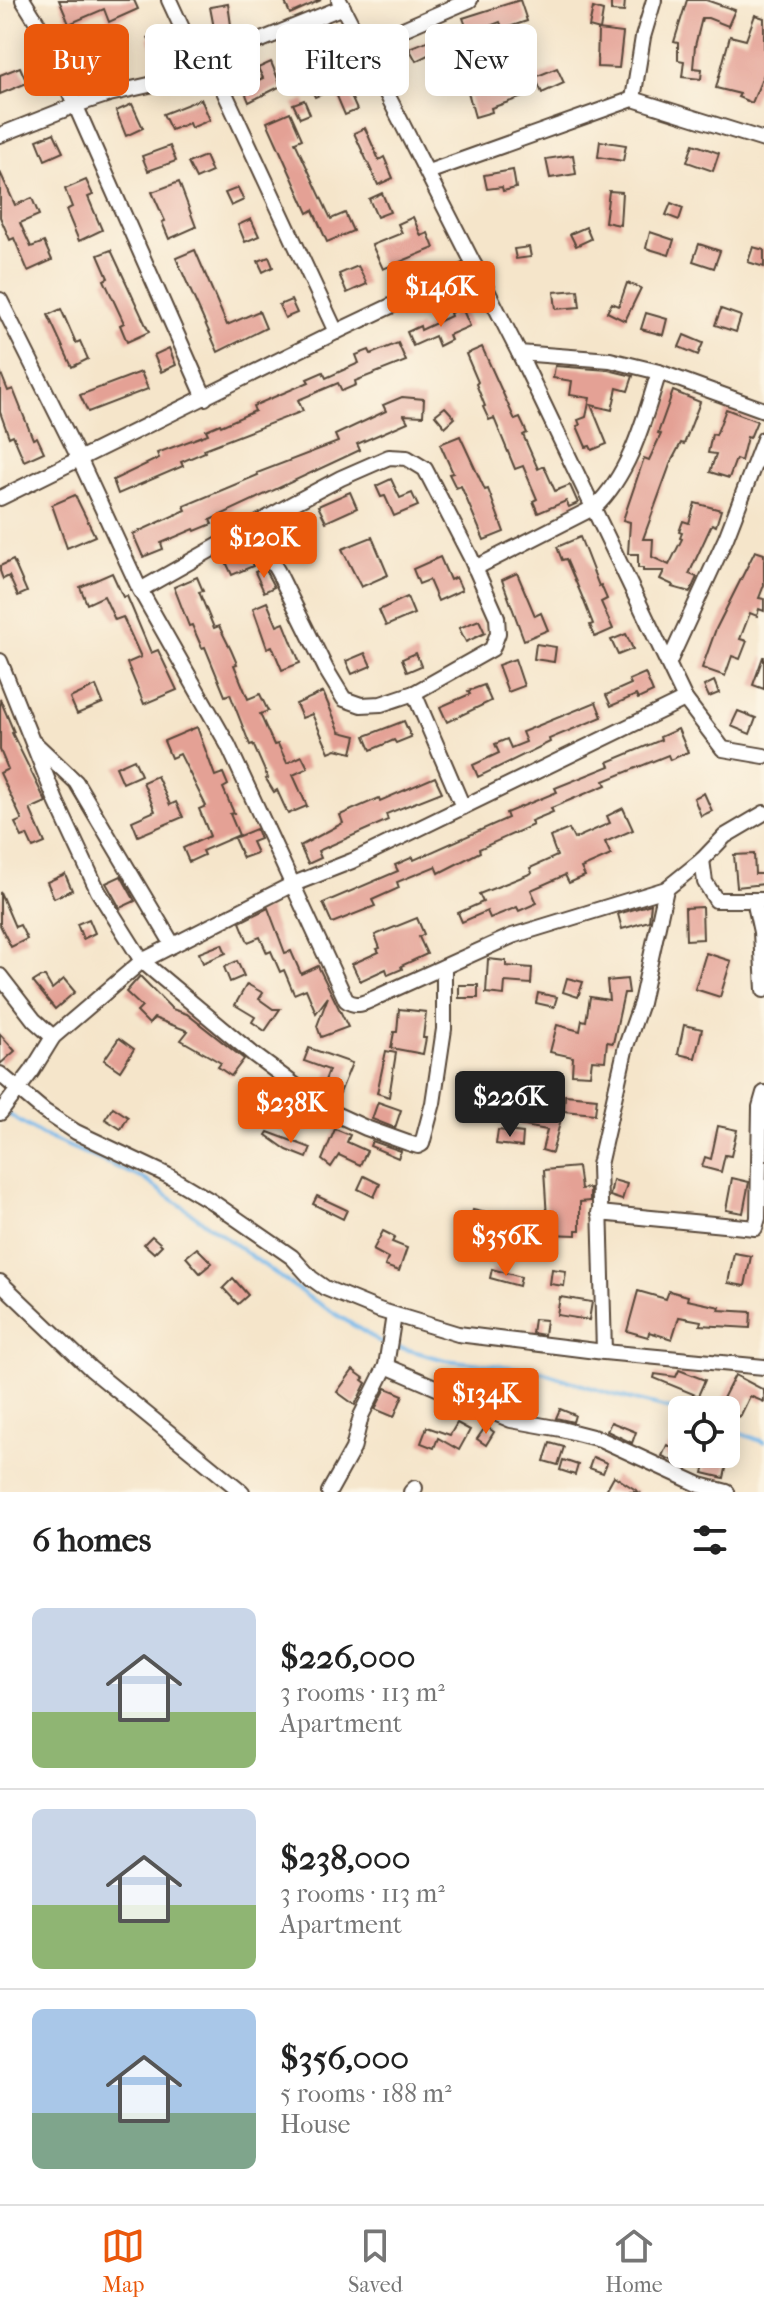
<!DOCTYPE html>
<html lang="en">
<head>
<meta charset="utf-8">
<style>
	body { margin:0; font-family:"IM FELL French Canon",serif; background:#f2f2f2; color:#222; height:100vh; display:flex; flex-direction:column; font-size:30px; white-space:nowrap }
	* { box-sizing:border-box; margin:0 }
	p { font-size:26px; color:#767676 }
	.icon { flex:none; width:44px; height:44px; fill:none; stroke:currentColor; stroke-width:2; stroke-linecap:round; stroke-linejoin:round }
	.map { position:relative; height:1492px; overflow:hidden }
	.details { display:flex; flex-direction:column; background:#fff; flex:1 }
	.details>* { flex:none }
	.hud { position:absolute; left:24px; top:24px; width:716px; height:72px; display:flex; gap:16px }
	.fabs { position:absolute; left:668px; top:1396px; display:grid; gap:16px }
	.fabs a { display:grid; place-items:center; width:72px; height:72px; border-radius:12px; background:#fff; box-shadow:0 4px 20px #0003; font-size:40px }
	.price { position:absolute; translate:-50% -68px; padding:0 18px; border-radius:8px; background:#ea580c; color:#fff; font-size:26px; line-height:52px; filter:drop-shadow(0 2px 4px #0008) }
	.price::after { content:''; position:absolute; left:50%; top:48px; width:24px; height:18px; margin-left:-12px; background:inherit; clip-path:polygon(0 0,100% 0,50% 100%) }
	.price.active { background:#222; color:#fff }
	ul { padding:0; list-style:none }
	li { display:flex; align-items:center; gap:24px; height:200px; padding:0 32px }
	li+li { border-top:2px solid #e0e0e0 }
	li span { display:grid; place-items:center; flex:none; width:224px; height:160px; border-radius:12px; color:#555 }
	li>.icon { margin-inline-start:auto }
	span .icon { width:96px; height:96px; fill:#fffc; stroke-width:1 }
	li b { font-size:34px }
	h2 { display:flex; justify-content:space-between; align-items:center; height:96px; padding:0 32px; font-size:34px }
	.pill { padding:0 28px; border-radius:12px; background:#fff; box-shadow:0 4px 20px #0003; font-size:28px; line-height:72px }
	.pill.active { background:#ea580c; color:#fff }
	.menu { display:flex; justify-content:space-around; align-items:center; height:112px; border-top:2px solid #e0e0e0; background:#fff; font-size:22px; color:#767676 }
	.menu a { display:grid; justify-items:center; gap:4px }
	.menu .active { color:#ea580c }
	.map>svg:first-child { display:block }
</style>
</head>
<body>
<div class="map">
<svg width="764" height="1492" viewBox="0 0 764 1492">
	<rect width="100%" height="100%" fill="#fcf5e5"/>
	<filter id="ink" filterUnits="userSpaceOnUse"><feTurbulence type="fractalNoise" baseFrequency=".0125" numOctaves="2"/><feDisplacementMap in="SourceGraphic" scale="16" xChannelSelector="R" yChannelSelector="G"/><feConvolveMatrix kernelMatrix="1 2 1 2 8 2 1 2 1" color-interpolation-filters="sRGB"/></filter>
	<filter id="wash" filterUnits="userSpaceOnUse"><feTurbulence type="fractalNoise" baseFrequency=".006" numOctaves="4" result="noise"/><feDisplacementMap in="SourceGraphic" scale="32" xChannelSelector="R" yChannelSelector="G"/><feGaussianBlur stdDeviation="1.8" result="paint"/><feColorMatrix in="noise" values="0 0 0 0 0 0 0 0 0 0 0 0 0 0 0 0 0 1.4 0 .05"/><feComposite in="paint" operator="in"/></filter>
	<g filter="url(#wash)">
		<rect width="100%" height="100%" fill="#f5e5ca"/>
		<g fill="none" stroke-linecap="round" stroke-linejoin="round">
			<!-- stream -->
			<g stroke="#76b8eb" stroke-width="4">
				<polyline points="6,1113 42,1135 144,1179 307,1296 380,1342 445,1360 532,1369 611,1394 682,1412"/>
				<polyline points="726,1428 764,1442"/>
			</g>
		</g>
		<g id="blocks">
			<!-- building -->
			<g fill="#e4a195">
				<polygon points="59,0 134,0 138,9 109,22 104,9 69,24"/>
				<polygon points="284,0 321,0 290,14"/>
				<polygon points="520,0 527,21 503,29 500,22 469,34 463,18"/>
				<polygon points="611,0 625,0 624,12 611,11"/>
				<polygon points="687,0 706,0 735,10 728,26 708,18 702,18 695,46 693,68 702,69 701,79 682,77 684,61 678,60 678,43 674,42"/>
				<polygon points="228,4 231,25 214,28 210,7"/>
				<polygon points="593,8 603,11 600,30 589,27"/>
				<polygon points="755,15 764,18 764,74 752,103 738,97 740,94 716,88 730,36 746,40"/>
				<polygon points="171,27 180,47 156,57 148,37"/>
				<polygon points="111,28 122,54 93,67 85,48 102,41 99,33"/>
				<polygon points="460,28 474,65 459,70 451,46 446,46 416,61 409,48"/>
				<polygon points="598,30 623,33 619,68 597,67"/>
				<polygon points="321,32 334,61 343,58 352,80 345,83 357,110 345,115 334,89 315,97 307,80 324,72 316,53 311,55 304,39"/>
				<polygon points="271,62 281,86 249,102 243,87 263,78 258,68"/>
				<polygon points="20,67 27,83 0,94 0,75"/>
				<polygon points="512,68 523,97 491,108 492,112 475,117 468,92 494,85 491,78"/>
				<polygon points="557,68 564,83 542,93 535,77"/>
				<polygon points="201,99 210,120 191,128 189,123 171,130 163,114"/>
				<polygon points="304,100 310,114 300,118 293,104"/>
				<polygon points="132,104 143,128 126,136 116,111"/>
				<polygon points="290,112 302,139 295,142 331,219 345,213 353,231 327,242 313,210 308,213 267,122"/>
				<polygon points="365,128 379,160 384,157 393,178 378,185 354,133"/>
				<polygon points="54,133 63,152 45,160 37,140"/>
				<polygon points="600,141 626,145 623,161 598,157"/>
				<polygon points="693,144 719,153 713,171 687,162"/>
				<polygon points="170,146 176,161 148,171 142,156"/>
				<polygon points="573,155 576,174 550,178 546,159"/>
				<polygon points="205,156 212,172 196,179 188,163"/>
				<polygon points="513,170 516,188 503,191 502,187 487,189 484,175"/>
				<polygon points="0,172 15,205 32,198 39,215 20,223 31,247 44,242 52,260 28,271 14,238 10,240 0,217"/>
				<polygon points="86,180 93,195 88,197 102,230 79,241 66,210 72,207 65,189"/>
				<polygon points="179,182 196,227 169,239 162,222 165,221 152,192"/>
				<polygon points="238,188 244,200 231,206 225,193"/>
				<polygon points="609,191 622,192 620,225 605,222"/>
				<polygon points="382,193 390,212 377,217 369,199"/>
				<polygon points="671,203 683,208 679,220 666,215"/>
				<polygon points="413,217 421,236 428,233 434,248 383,269 372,245 402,233 398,224"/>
				<polygon points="251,219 259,236 245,242 238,225"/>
				<polygon points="586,227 591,239 576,246 570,234"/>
				<polygon points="650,232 674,240 669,255 646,248"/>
				<polygon points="699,244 720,251 714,268 693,261"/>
				<polygon points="529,247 531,257 516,259 514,249"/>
				<polygon points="753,247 764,250 764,267 748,262"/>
				<polygon points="111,250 149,332 127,342 120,325 124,323 104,280 108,278 98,255"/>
				<polygon points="195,250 227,325 259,311 266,328 218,352 176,258"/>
				<polygon points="269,257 273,267 263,272 258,261"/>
				<polygon points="358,266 367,284 347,293 339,274"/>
				<polygon points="627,283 641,288 625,321 607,312 612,303 619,306"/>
				<polygon points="578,290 580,307 556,309 554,292"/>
				<polygon points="291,300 297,313 285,318 279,305"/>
				<polygon points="462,308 470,326 449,335 451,340 439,346 435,336 413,346 407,332 420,326 421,330 451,316 450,313"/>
				<polygon points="61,309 76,343 80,341 88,359 72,367 48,315"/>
				<polygon points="721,309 741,316 736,332 715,325"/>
				<polygon points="646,313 667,319 663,335 641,329"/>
				<polygon points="684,335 703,343 698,355 679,347"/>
				<polygon points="398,343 406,361 355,381 356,385 342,391 338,383 298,400 303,411 204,449 205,452 181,462 183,466 118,494 113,480 159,458 157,453 208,434 206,430 220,424 221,426 255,411 253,406 309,382 307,379 323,372 326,378 359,363 356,355 369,350 371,354"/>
				<polygon points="482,347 515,420 520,418 527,433 523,435 538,469 544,466 555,491 570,485 578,503 569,507 566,501 538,513 533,501 537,499 523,466 515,469 494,418 489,420 483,407 485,406 476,384 478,382 466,354"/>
				<polygon points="169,348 176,365 161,372 154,355"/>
				<polygon points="555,366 608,370 633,376 628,391 617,388 612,410 591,405 607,444 592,450 590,446 586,447 577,426 580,425 578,420 586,417 590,398 570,395 572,381 553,378"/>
				<polygon points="0,371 8,391 13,389 33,439 37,437 44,452 24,461 13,435 9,437 0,412"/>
				<polygon points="141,372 148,389 88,412 80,395"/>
				<polygon points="673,391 700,402 684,444 681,443 671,462 643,539 653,539 652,557 669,565 682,539 680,538 682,533 679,532 683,521 689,523 695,503 721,510 716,526 712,524 689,574 697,577 690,592 672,587 673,585 660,579 664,571 643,571 643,568 638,568 638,554 628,554 630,522 623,520 644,458 649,460 661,434 658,433"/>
				<polygon points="402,397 424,399 423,416 404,415 408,422 357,444 360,450 210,520 212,524 195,531 194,529 161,543 163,549 143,557 133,534 186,510 184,506 258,475 257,473 338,442 335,435 386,411 383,405"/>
				<polygon points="445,407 455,418 445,427 435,415"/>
				<polygon points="726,409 757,421 750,438 747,437 741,461 736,459 729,478 710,472 716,454 708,453 712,434 716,435"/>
				<polygon points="460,436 485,490 488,489 504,532 484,540 461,486 456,488 449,474 453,473 440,444"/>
				<polygon points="391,479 400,498 412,493 418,506 394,516 385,496 381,497 376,486"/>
				<polygon points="350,492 357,508 326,522 318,506"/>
				<polygon points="75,495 95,536 67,548 52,505"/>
				<polygon points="372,537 388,575 361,587 342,549"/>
				<polygon points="580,537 599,586 601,585 607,599 601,602 613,629 595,637 590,625 593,624 581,594 566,559 562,560 557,547"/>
				<polygon points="755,551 764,554 764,585 759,598 764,599 764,611 759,609 757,616 750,613 740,639 747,641 740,659 732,656 725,676 702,668 716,629"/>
				<polygon points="247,552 253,566 232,575 226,562"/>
				<polygon points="440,557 450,580 456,577 462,590 438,601 429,580 419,584 413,569"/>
				<polygon points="13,560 27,592 18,596 9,576 3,579 0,571 0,566"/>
				<polygon points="264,568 274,587 264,592 255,572"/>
				<polygon points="112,573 123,597 127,596 151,653 158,650 177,690 144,704 127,663 141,657 123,617 115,620 104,596 87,604 80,587"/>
				<polygon points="517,573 535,616 541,613 548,630 524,640 502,580"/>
				<polygon points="197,577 203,591 199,592 214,628 219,626 231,650 237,664 234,665 248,699 260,694 268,711 260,714 274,745 278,744 287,763 302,756 308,768 293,775 307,806 288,814 277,790 274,792 266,779 268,778 253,744 250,745 230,694 225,696 205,647 202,648 192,625 189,626 174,587"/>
				<polygon points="407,597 414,614 386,626 379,610"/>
				<polygon points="267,602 277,626 284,623 300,663 282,670 272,646 267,648 253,608"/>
				<polygon points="479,620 485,633 466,642 459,628"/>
				<polygon points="626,634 633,649 618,655 611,640"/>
				<polygon points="536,644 556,647 554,662 534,659"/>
				<polygon points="365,653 371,666 352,674 346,661"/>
				<polygon points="416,653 421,666 407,672 402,659"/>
				<polygon points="763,657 764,657 764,689 753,685"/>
				<polygon points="515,659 524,686 508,692 498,665"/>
				<polygon points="645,673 653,692 638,699 636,695 611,706 606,695 631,684 629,680"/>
				<polygon points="714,681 719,693 709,697 704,686"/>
				<polygon points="484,685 491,701 447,722 440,707 470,694 468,691"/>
				<polygon points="96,686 103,703 77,714 70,698"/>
				<polygon points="323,692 340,732 356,736 352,753 336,749 329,752 312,714 302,718 296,704"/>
				<polygon points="0,699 14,732 12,733 46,802 30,809 45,843 33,848 27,835 22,837 15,823 22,820 0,773 8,769 0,750"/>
				<polygon points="596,702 602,717 549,739 550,742 478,777 473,765 499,753 495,744 507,739 511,748 526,742 522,732 525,731"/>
				<polygon points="738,711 756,718 750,734 731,726"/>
				<polygon points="404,721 411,737 396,743 394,740 371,750 365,736"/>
				<polygon points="197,727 215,776 223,773 228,785 223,788 234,813 230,814 239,835 202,851 204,855 189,862 183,848 210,836 199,809 206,806 180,754 171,758 164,741"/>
				<polygon points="678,729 688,752 670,760 668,755 604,781 606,785 551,808 553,812 531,821 533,825 479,849 480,852 439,873 436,866 397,882 399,888 372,900 375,906 332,923 323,903 398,871 395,865 413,857 414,860 508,818 506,813 557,792 555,788 610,766 608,762 661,740 660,737"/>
				<polygon points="134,759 141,775 123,783 116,767"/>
				<polygon points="157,776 170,805 176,802 183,817 138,836 132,821 155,811 143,782"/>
				<polygon points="435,777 442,792 386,814 388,820 318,851 321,858 308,864 300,846 343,823 340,815 379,798 380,801"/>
				<polygon points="704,793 712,811 701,816 694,798"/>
				<polygon points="623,808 633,830 605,842 611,855 581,868 585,876 569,883 565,875 531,890 537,903 519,911 517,907 490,918 487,911 462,922 458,913 483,902 479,894 532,873 530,868 557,856 550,837 569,829 574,839 610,823 607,816"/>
				<polygon points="256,829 260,839 252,842 257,853 243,858 234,838"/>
				<polygon points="754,854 755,874 764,874 764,884 737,887 734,855"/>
				<polygon points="65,874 72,890 54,898 47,882"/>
				<polygon points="121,876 135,901 120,908 106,883"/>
				<polygon points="0,892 15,927 20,925 27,939 11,947 0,925"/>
				<polygon points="651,904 649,921 622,929 618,914"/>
				<polygon points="702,907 703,939 686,940 685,908"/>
				<polygon points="268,908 285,953 291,951 301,974 318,966 348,1027 321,1037 317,1026 328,997 316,1013 306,989 294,994 284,970 280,972 271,951 267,953 260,937 248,942 240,922"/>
				<polygon points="417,918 424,934 419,937 427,954 401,966 402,969 388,975 386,969 360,981 352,964 379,952 377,949 380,948 375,935"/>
				<polygon points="89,919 95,933 83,939 77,924"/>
				<polygon points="222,944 226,953 203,963 199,953"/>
				<polygon points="706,953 731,961 720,997 695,989"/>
				<polygon points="488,959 506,961 506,966 532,968 531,984 505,982 504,995 486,993"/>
				<polygon points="237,961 244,976 230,982 224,967"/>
				<polygon points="140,976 172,1009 187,1014 244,1059 231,1076 218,1067 221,1063 181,1040 188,1031 154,1018 149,1024 137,1012 142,1007 126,992"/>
				<polygon points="41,977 45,977 52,989 64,979 75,992 55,1009 33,982"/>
				<polygon points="567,978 583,982 578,997 563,992"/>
				<polygon points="627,979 629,993 624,993 613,1043 607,1042 605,1061 592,1060 590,1075 572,1074 573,1057 550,1052 557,1025 580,1031 582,1020 586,1021 590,997 609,1000 607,981"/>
				<polygon points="247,984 263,993 259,999 273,1009 280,1009 265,1031 252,1022 255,1017 235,1005"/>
				<rect x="459" y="985" width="19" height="13"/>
				<polygon points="538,993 557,997 554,1007 536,1003"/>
				<polygon points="399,1009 426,1012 423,1038 426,1038 423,1054 391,1048 394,1032 397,1032"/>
				<polygon points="684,1025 702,1029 695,1058 678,1054"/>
				<polygon points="0,1034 15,1051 0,1064"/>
				<polygon points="119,1038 134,1049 120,1071 104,1060"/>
				<polygon points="309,1048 352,1063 340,1093 323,1086 329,1070 304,1061"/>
				<polygon points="386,1051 396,1053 389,1097 377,1093"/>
				<polygon points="509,1091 531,1093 529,1106 508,1103"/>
				<polygon points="565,1095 597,1098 595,1114 564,1111"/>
				<polygon points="378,1102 401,1110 395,1128 372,1119"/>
				<polygon points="113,1107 128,1117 121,1129 105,1119"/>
				<polygon points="521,1108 541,1111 540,1116 561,1119 552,1153 542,1150 547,1130 519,1125"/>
				<polygon points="718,1126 737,1130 731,1156 725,1155 721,1172 702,1167 705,1157 711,1159"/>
				<polygon points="335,1129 350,1135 347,1142 367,1151 360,1165 339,1155 331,1167 322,1160"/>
				<polygon points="498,1130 523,1133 522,1147 496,1144"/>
				<polygon points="268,1132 311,1148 307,1158 287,1150 266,1135"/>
				<polygon points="372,1141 401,1151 398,1158 370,1146"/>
				<polygon points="578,1167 581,1189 590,1188 590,1201 580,1202 580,1230 576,1230 576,1235 548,1234 544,1170"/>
				<polygon points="364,1176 380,1184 374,1197 358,1189"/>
				<polygon points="732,1178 749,1182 743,1213 726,1210"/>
				<polygon points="613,1180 627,1184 622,1200 610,1196"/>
				<polygon points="317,1196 347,1210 343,1219 313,1204"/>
				<polygon points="473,1210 500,1216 496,1235 468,1228"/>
				<polygon points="383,1231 395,1237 392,1242 407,1248 399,1271 385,1266 388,1258 373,1250"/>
				<polygon points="152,1236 162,1245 154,1253 144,1244"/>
				<polygon points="197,1248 212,1263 200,1273 186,1257"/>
				<polygon points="734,1253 751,1256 745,1286 728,1283"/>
				<polygon points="492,1269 521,1277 519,1286 490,1278"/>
				<polygon points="552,1269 566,1271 564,1286 550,1284"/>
				<polygon points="233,1278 248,1295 238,1304 223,1288"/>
				<polygon points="638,1291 666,1299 669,1291 688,1296 687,1300 720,1307 719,1310 751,1312 750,1328 700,1325 701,1321 679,1317 672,1339 649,1332 648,1337 627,1331"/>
				<polygon points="560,1297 592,1302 589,1320 557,1315"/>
				<polygon points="534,1319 546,1320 544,1335 532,1333"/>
				<polygon points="353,1370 364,1378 362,1380 366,1383 355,1405 337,1392"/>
				<polygon points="679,1370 705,1380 698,1396 654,1378 655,1374 676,1377"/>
				<polygon points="735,1375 764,1390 764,1402 750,1396 740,1417 719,1406"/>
				<polygon points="386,1388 403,1395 394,1417 375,1409"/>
				<polygon points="560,1409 575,1415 573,1422 556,1418"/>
				<polygon points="611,1422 636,1432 632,1443 607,1431"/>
				<polygon points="457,1423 470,1430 459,1450 438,1438 434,1448 421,1443 427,1427 450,1435"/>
				<polygon points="486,1426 494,1432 486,1445 477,1439"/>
				<polygon points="550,1443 564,1447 558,1465 544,1461"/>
				<polygon points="667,1445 681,1451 676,1462 662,1456"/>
				<polygon points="593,1457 607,1463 603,1473 589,1468"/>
				<polygon points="563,1460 578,1465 575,1475 560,1470"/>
				<polygon points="706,1460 727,1464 724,1478 703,1473"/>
				<polygon points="614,1476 639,1492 605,1492"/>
			</g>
		</g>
	</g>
	<g filter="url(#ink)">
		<use href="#blocks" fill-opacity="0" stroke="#574638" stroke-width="2"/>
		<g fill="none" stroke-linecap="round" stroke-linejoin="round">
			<defs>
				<g id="minor">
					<polyline points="23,0 43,32 205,398"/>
					<polyline points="169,0 199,65"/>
					<polyline points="364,46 470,0"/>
					<polyline points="210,61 336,332"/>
					<polyline points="633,99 643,37 654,0"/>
					<polyline points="0,135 76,105 109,94 167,81 199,65 343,7"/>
					<polyline points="428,172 633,99 764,140"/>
					<path d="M0,300L79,458L140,590L228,745L346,1000C357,1009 368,1001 379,996L512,936L666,889L702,860L725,836L764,813"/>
					<polyline points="519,353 610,360 659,372 764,410"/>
					<polyline points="0,498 336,332 475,266"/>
					<path d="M475,568L595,507C631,472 644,419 659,372"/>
					<polyline points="140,590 290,505 341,478 389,457 407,458 425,469 470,556 497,617 498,633 492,649 414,693 381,704 361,705 344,699 327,671 278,572 252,528"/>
					<polyline points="0,661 56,801 98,891 142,961 253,1054 331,1112 366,1128 408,1143 418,1146 422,1144 433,1103 444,1029 444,967"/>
					<polyline points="669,662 726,538 764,439"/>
					<polyline points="414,693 463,807"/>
					<polyline points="685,699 723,749 764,756"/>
					<polyline points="36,744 76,782 173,945"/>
					<polyline points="702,860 705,882 716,900 764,900"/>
					<polyline points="754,900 761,932 764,990"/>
					<polyline points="0,976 34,1020 53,1037"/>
					<polyline points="0,1074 44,1111 76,1132 167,1175 211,1201 292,1257 311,1278 325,1288 379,1310 458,1334 604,1352 764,1367"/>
					<polyline points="0,1113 32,1071 53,1037 142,961 291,885 352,861 685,699 519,353 339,0"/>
					<polyline points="599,1213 755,1228 758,1218 760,1107 764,1093"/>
					<polyline points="0,1282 91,1369 242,1492"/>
					<polyline points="604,1352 599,1165 626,1046 641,1003 666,889"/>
					<polyline points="386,1366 511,1420 561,1429 600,1439 700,1485 727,1492"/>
					<polyline points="329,1492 353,1449 361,1416 386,1366 394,1315"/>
					<polyline points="411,1492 415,1488"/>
				</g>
			</defs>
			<!-- minor casing -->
			<use href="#minor" stroke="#574638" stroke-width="18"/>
			<!-- minor -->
			<use href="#minor" stroke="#fff" stroke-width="14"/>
		</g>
	</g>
</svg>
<div class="fabs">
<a><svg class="icon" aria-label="locate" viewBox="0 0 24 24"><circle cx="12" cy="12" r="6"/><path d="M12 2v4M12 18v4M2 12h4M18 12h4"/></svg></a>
</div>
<b class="price" style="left:441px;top:329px">$146K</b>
<b class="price" style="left:264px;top:580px">$120K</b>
<b class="price active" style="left:510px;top:1139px">$226K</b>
<b class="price" style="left:291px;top:1145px">$238K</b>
<b class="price" style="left:506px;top:1278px">$356K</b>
<b class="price" style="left:486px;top:1436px">$134K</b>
<div class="hud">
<a class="pill active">Buy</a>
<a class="pill">Rent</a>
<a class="pill">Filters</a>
<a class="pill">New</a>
</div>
</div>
<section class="details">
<h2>6 homes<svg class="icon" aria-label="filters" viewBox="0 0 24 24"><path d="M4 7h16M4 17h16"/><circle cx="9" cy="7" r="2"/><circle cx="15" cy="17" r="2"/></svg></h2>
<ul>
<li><span style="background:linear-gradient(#c9d6e8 65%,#8fb573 0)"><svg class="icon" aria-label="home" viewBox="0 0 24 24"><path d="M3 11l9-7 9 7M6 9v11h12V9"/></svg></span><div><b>$226,000</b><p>3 rooms · 113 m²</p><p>Apartment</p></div></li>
<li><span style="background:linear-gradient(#c9d6e8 60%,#8fb573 0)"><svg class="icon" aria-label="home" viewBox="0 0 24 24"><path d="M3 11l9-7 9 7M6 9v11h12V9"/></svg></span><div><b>$238,000</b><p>3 rooms · 113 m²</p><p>Apartment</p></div></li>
<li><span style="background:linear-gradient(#a9c7e8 65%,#7fa58c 0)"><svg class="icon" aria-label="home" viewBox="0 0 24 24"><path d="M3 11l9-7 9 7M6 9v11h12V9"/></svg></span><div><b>$356,000</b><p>5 rooms · 188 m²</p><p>House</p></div></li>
</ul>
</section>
<nav class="menu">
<a class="active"><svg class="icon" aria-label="map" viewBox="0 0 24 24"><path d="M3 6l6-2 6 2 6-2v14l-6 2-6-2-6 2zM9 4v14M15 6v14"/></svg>Map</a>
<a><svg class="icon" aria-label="saved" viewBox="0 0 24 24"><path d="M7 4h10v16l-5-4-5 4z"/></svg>Saved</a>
<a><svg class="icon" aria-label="home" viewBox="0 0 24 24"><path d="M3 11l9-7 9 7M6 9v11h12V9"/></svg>Home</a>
</nav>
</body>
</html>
